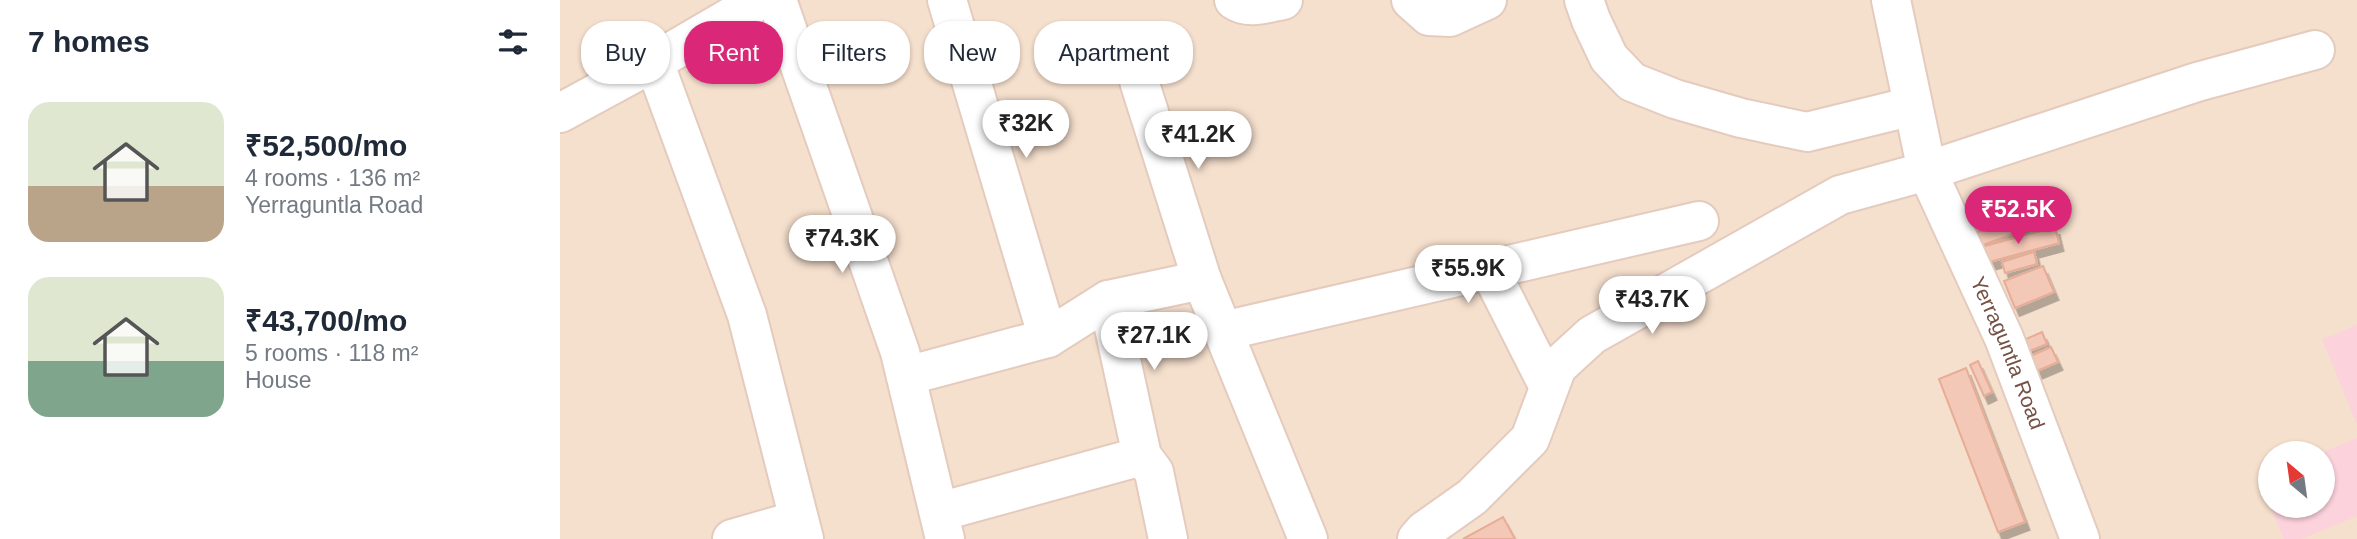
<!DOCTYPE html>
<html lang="en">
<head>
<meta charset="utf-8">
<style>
	body { margin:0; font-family:Helvetica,sans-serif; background:#f2f2f3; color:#1f2937; height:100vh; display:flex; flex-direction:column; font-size:26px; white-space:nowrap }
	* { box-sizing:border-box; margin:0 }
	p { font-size:23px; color:#747a83 }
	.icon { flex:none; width:38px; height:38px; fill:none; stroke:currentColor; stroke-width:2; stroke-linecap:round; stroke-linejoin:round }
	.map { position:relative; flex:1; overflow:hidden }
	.sheet { display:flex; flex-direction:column; background:#fff; width:560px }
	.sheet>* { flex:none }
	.guide { position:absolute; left:21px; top:21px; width:665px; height:63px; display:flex; gap:14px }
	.needle { width:46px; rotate:331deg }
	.controls { position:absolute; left:1698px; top:441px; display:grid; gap:14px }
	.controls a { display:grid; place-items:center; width:77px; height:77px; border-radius:50%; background:#fff; box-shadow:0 2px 5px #0004; font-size:35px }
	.price { position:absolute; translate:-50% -60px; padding:0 16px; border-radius:24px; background:#fff; color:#222; font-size:23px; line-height:46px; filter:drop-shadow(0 2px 4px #0008) }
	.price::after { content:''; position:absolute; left:50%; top:42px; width:21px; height:16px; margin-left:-10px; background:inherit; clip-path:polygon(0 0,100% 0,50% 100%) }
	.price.active { background:#db2777; color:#fff }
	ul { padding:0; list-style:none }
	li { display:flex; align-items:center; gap:21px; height:175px; padding:0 28px }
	li span { display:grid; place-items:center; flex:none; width:196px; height:140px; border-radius:21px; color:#555 }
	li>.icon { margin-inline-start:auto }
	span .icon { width:84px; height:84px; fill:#fffc; stroke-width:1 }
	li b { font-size:30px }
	h2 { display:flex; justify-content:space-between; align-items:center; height:84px; padding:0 28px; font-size:30px }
	.chip { padding:0 24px; border-radius:28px; background:#fff; box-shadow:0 2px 5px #0004; font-size:24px; line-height:63px }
	.chip.active { background:#db2777; color:#fff }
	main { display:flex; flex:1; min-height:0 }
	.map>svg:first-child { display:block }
</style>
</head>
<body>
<main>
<section class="sheet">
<h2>7 homes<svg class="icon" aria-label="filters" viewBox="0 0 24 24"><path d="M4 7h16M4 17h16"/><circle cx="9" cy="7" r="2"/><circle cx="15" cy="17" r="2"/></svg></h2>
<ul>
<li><span style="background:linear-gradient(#dfe7d0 60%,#b9a48a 0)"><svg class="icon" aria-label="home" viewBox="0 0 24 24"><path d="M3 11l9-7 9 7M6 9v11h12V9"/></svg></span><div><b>₹52,500/mo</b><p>4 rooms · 136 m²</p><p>Yerraguntla Road</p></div></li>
<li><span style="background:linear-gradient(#dfe7d0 60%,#7fa58c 0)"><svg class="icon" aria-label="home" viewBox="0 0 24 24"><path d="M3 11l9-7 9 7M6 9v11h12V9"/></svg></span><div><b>₹43,700/mo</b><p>5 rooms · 118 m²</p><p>House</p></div></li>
</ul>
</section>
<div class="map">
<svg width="1797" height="539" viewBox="0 0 1797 539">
	<defs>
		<filter id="shadow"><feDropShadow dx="4.5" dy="8" stdDeviation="0" flood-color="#0004"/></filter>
	</defs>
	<rect width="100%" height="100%" fill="#fdeedf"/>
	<!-- residential -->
	<path fill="#f5dfcd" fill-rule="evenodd" d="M0,0H1797V539H0ZM1710,453H1762V506H1710Z"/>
	<!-- medical -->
	<g fill="#fcd2dc">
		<polygon points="1797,325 1797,424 1762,339"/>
		<polygon points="1797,438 1797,516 1741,539 1724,539 1710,506 1762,506 1761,453"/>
	</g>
	<!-- building -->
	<g fill="#f4c8b6" stroke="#e7ac95" stroke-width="2" filter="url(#shadow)">
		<polygon points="1467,215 1471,228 1417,247 1412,234"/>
		<polygon points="1495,227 1499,243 1422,264 1418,248"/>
		<polygon points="1474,252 1477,264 1445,273 1442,262"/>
		<polygon points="1483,266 1494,292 1455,308 1444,281"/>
		<polygon points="1482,332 1487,344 1462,354 1457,343"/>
		<polygon points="1491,347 1498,362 1470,374 1464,359"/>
		<polygon points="1418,361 1432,392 1424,396 1410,365"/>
		<polygon points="1406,368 1465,522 1438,532 1379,379"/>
		<polygon points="943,517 955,539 903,539"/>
	</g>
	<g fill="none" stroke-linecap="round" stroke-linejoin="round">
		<defs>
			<g id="minor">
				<polyline points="217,0 340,352 385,539"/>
				<polyline points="387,0 488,338"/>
				<path d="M674,0C688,10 707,3 723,0"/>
				<polyline points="851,0 869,16 890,17 927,0"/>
				<polyline points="1024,0 1031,20 1049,58 1072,82 1115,99 1181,118 1247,132 1353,106"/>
				<path id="s1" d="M1331,0L1367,171L1444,338L1520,539"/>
				<polyline points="94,62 187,315 244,539"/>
				<polyline points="579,81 642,280"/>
				<polyline points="0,113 94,62 200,0"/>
				<polyline points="929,269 989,387"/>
				<polyline points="548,300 582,456 594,472 608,539"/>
				<polyline points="663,331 1139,221"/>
				<polyline points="346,376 488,338 548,300 642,280 748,539"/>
				<polyline points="379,512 582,456"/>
				<polyline points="172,539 238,520"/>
				<polyline points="857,539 864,531 912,497 970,439 997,367 1032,335 1280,195 1367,171 1637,82 1755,50"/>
			</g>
		</defs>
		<!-- minor casing -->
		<use href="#minor" stroke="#e4cbbe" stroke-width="42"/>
		<!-- minor -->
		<use href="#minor" stroke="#fff" stroke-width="38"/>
	</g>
	<g text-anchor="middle" stroke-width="7" stroke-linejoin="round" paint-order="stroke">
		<!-- street labels -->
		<g font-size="21" fill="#755146" stroke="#fff3e7">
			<text dy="7" stroke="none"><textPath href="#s1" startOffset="374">Yerraguntla Road</textPath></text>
		</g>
	</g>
</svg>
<div class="controls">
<a><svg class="needle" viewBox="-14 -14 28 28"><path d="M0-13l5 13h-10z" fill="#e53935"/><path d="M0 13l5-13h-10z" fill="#747a83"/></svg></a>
</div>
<b class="price" style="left:466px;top:160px">₹32K</b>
<b class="price" style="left:638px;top:171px">₹41.2K</b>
<b class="price active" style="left:1458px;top:246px">₹52.5K</b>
<b class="price" style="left:282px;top:275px">₹74.3K</b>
<b class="price" style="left:908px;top:305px">₹55.9K</b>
<b class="price" style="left:1092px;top:336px">₹43.7K</b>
<b class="price" style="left:594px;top:372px">₹27.1K</b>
<div class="guide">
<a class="chip">Buy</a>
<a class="chip active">Rent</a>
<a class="chip">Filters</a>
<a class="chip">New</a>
<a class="chip">Apartment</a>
</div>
</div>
</main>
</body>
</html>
